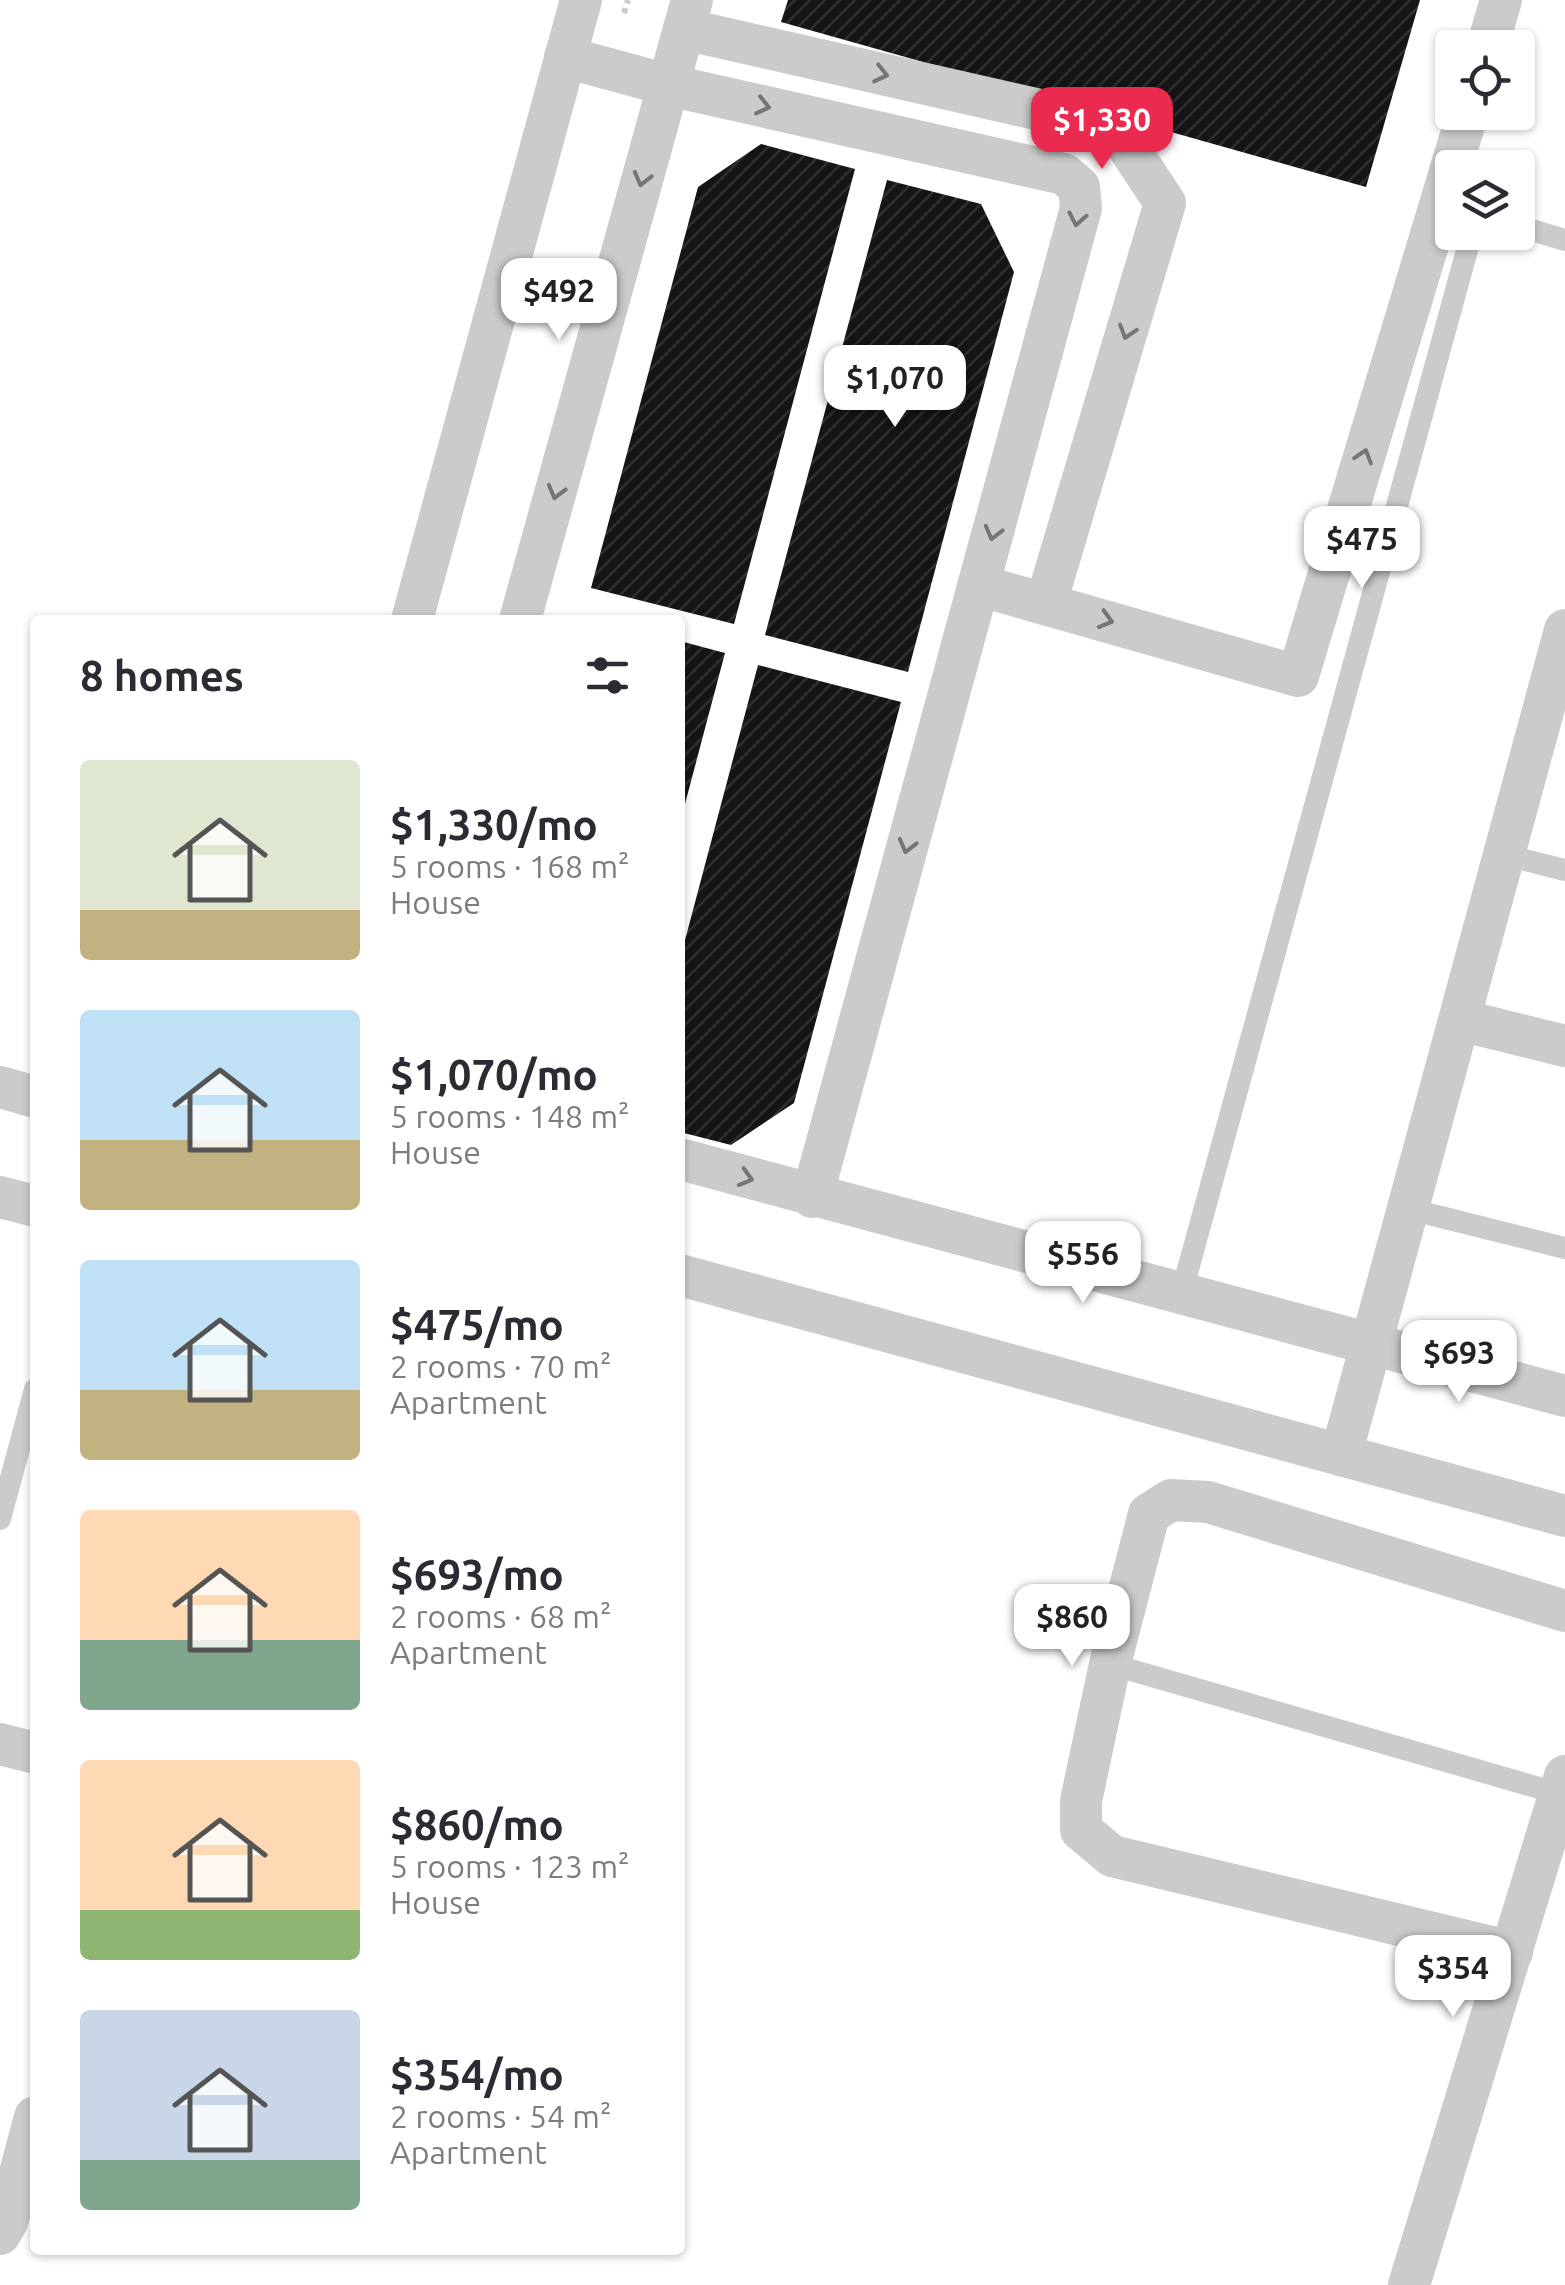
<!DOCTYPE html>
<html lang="en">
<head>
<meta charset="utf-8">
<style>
	body { margin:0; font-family:Ubuntu,sans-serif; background:#f2f2f3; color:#2b2b33; height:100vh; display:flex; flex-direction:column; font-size:38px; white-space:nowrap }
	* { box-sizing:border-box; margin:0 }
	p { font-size:32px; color:#7c7c81 }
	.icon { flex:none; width:55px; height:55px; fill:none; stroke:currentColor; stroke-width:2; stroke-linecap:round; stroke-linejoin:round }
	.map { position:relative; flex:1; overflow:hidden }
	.panel { position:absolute; left:30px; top:615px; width:655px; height:1640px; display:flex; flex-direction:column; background:#fff; border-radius:10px; box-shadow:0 2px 8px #0004 }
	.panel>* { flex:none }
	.tools { position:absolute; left:1435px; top:30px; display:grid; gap:20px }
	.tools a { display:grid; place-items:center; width:100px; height:100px; border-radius:10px; background:#fff; box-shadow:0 2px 8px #0004; font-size:50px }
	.price { position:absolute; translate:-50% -85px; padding:0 22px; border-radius:20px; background:#fff; color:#222; font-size:32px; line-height:65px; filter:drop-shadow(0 2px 5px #0008) }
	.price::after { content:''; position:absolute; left:50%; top:60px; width:30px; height:22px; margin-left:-15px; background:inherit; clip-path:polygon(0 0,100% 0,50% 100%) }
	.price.current { background:#eb2a50; color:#fff }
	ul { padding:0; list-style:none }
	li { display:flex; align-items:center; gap:30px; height:250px; padding:0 50px }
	li span { display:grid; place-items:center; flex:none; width:280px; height:200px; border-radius:10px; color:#555 }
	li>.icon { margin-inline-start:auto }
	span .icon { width:120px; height:120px; fill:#fffc; stroke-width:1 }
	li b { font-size:42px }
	h2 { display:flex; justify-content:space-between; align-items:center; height:120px; padding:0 50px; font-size:42px }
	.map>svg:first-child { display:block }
</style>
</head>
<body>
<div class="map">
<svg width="1565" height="2285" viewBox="0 0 1565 2285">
	<defs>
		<pattern id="building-hatch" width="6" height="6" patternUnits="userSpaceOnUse" patternTransform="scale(2.5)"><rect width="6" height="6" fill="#151515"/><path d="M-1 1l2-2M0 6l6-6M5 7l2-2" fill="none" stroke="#2f2f2f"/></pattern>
	</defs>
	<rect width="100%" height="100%" fill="#fff"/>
	<!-- building -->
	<g fill="url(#building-hatch)">
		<polygon points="788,0 1420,0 1366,187 781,22"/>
		<polygon points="761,144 855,169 734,624 591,588 698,187"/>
		<polygon points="887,180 981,204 1014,272 908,672 765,635"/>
		<polygon points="680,641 725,653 681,819 680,819"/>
		<polygon points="758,665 901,702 794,1103 731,1145 680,1132 680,959"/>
	</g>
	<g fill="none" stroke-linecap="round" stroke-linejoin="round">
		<!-- path -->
		<polyline stroke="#cbcbcb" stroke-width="6" stroke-dasharray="5 5" stroke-linecap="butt" points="624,13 628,0"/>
		<!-- service -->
		<g stroke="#cbcbcb" stroke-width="22">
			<polyline points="1518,226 1565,240"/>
			<polyline points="1505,855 1565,870"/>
			<polyline points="1409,1209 1565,1248"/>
			<polyline points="1181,1295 1472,232"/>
			<polyline points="0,1519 35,1389"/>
			<polyline points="1110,1664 1560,1794"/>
		</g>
		<!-- minor -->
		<g stroke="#cbcbcb" stroke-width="42">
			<polyline points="684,29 1115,127 1165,203 1046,603"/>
			<polyline points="1487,48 1501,0"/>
			<polyline points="565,57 668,85 1064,174 1079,187 1081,208 812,1197"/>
			<polyline points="978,585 1298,676 1468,112"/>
			<polyline points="412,620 581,0"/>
			<polyline points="520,620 692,0"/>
			<polyline points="1460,1020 1565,1046"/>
			<polyline points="0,1087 35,1097"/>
			<polyline points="680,1159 1565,1396"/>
			<polyline points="0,1197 35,1206"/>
			<polyline points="680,1275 1565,1516"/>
			<polyline points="1341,1455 1565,630"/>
			<polyline points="0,1744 35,1753"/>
			<polyline points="1512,1952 1112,1856 1081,1830 1081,1801 1110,1664 1149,1514 1171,1500 1208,1502 1565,1611"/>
			<polyline points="0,2234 7,2222 35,2117"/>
			<polyline points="1409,2285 1565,1776"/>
		</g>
	</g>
	<!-- one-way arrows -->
	<defs><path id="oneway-chevron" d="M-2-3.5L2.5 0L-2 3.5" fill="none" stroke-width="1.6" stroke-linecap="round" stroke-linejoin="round" transform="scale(2.5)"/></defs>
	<g stroke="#757575">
		<use href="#oneway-chevron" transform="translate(881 74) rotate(13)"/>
		<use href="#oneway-chevron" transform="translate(763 106) rotate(13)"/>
		<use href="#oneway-chevron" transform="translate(642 179) rotate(105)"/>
		<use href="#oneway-chevron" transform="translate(1077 219) rotate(101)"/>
		<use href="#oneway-chevron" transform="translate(1127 332) rotate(107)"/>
		<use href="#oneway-chevron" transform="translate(1364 456) rotate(-73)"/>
		<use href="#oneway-chevron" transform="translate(556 492) rotate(105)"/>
		<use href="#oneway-chevron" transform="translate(993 533) rotate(105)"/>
		<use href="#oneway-chevron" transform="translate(1106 620) rotate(16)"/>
		<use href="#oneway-chevron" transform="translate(907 846) rotate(105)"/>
		<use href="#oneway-chevron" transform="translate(746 1178) rotate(16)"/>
	</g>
</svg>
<div class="tools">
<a><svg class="icon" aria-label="locate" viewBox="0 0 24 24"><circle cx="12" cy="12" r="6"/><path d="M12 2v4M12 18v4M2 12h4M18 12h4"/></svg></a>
<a><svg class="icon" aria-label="layers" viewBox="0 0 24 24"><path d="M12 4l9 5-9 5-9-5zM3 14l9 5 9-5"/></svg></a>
</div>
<b class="price current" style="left:1102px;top:172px">$1,330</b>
<b class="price" style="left:559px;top:343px">$492</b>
<b class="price" style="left:895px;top:430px">$1,070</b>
<b class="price" style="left:1362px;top:591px">$475</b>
<b class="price" style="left:1083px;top:1306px">$556</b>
<b class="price" style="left:1459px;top:1405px">$693</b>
<b class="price" style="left:1072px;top:1669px">$860</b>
<b class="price" style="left:1453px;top:2020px">$354</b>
<section class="panel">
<h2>8 homes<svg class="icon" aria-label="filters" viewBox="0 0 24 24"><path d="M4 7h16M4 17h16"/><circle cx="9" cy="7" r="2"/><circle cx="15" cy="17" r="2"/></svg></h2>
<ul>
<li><span style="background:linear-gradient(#dfe7d0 75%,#c2b280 0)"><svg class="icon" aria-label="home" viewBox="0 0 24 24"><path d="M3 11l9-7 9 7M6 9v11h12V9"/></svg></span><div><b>$1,330/mo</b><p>5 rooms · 168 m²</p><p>House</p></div></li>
<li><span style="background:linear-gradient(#bfe0f5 65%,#c2b280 0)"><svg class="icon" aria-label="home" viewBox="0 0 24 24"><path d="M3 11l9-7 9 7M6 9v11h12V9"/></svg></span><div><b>$1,070/mo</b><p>5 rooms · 148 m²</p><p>House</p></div></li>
<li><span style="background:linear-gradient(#bfe0f5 65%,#c2b280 0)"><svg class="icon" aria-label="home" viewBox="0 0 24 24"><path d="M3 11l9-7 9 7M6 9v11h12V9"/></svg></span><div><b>$475/mo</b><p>2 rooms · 70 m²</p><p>Apartment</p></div></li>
<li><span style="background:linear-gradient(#ffd9b3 65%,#7fa58c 0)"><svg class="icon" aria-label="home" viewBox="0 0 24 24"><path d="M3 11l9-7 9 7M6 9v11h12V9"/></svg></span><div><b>$693/mo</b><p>2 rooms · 68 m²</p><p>Apartment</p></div></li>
<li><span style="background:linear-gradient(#ffd9b3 75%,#8fb573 0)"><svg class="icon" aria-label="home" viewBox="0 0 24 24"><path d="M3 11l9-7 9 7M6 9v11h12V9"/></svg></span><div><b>$860/mo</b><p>5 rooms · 123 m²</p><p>House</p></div></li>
<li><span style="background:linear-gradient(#c9d6e8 75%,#7fa58c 0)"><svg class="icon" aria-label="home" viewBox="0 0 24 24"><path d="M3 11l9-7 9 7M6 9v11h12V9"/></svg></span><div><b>$354/mo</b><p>2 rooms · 54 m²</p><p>Apartment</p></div></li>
</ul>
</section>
</div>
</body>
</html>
